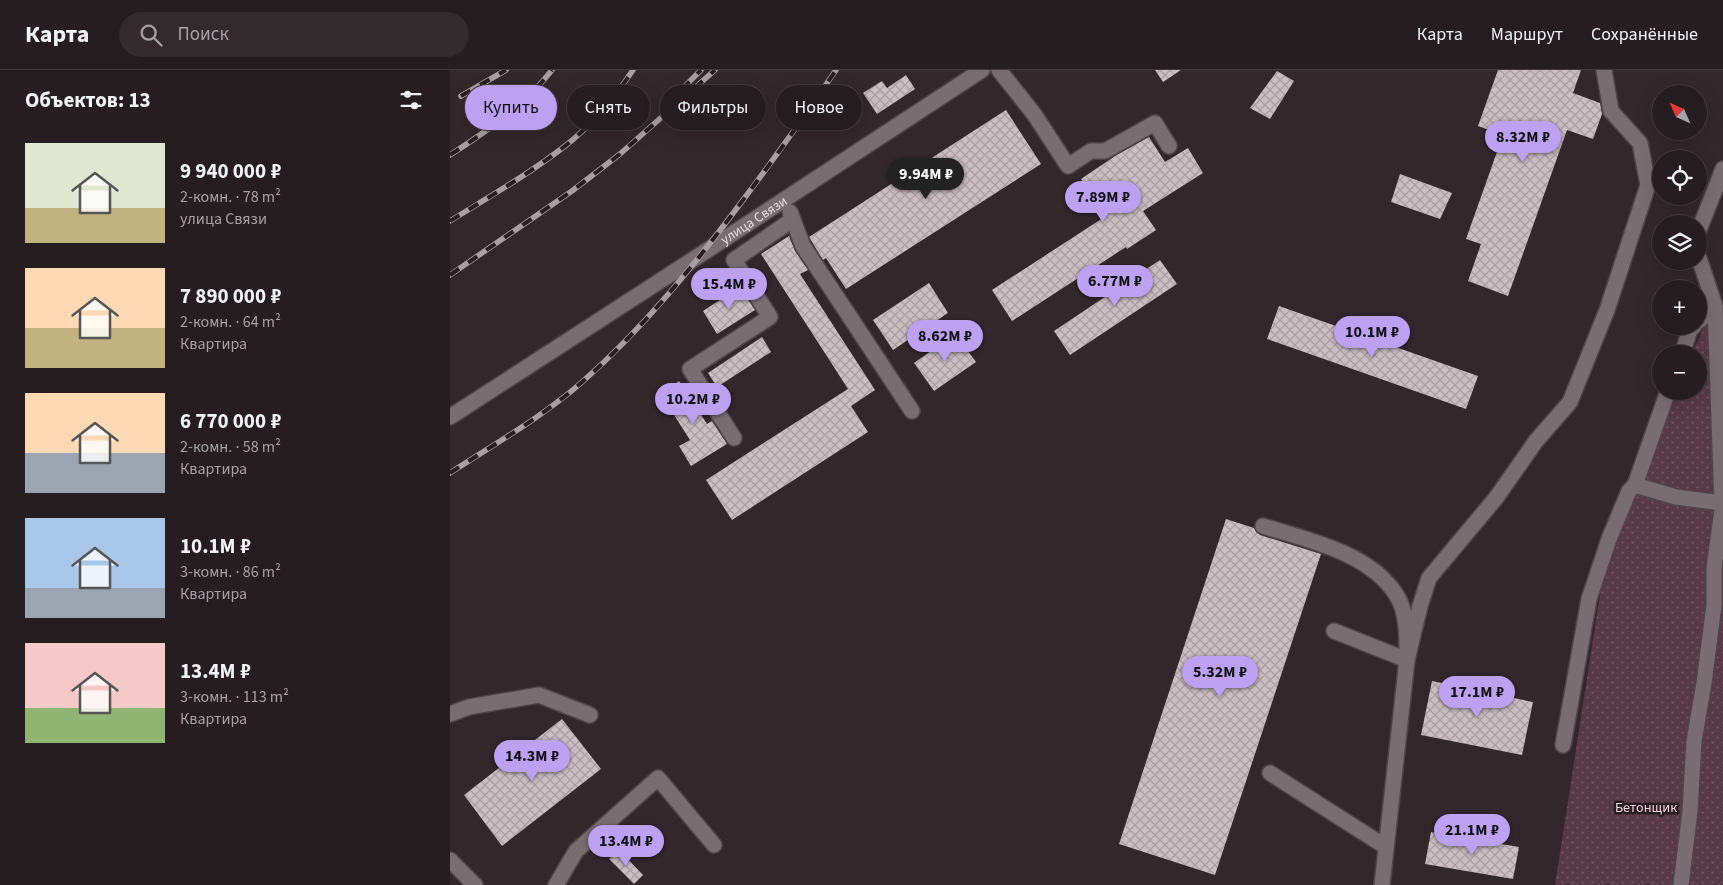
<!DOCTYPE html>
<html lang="ru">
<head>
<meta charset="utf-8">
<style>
	body { margin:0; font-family:"Source Sans 3",sans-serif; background:#322a2d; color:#f1f3f6; height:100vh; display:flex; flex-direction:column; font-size:19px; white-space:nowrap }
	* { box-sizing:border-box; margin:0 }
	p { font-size:16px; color:#a4a2a5 }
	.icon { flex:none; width:28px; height:28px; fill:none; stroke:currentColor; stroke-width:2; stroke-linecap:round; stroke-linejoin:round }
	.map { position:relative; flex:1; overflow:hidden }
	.details { display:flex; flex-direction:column; background:#261d20; width:450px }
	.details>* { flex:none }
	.guide { position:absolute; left:15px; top:15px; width:475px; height:45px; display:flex; gap:10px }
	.needle { width:32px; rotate:315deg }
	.controls { position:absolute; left:1202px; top:15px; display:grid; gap:10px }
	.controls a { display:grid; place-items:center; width:55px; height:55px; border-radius:50%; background:#261d20; box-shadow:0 5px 20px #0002,0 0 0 1px #423b3e; font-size:25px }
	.price { position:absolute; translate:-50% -42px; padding:0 11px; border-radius:18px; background:#bca0f2; color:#111; font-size:16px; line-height:32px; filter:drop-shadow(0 1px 2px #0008) }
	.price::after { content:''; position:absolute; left:50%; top:30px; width:15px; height:11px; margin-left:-8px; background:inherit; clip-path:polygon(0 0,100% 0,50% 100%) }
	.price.active { background:#222; color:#fff }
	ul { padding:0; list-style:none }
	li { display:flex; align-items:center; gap:15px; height:125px; padding:0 25px }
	li span { display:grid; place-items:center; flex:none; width:140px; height:100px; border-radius:0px; color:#555 }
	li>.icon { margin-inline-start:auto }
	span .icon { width:60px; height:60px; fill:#fffc; stroke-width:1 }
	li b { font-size:21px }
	h2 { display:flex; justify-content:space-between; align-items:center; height:60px; padding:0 25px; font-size:21px }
	.tag { padding:0 18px; border-radius:22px; background:#261d20; box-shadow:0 5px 20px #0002,0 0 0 1px #423b3e; font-size:18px; line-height:45px }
	.tag.active { background:#bca0f2; color:#111 }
	header { display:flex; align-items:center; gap:30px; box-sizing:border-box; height:70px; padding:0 25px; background:#261d20; border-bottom:1px solid #423b3e }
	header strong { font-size:24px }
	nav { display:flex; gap:28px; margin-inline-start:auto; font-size:18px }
	.search { width:350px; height:45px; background:#322a2d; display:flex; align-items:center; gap:12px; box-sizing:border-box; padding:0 18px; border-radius:28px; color:#a4a2a5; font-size:19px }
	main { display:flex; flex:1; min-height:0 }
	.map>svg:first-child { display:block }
</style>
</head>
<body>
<header>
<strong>Карта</strong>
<div class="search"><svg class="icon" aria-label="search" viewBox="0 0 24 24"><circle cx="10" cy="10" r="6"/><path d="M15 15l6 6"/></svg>Поиск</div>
<nav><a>Карта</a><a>Маршрут</a><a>Сохранённые</a></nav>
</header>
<main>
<section class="details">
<h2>Объектов: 13<svg class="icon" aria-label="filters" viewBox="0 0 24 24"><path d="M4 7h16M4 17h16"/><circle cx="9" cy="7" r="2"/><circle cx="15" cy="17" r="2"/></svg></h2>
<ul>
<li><span style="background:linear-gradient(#dfe7d0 65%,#c2b280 0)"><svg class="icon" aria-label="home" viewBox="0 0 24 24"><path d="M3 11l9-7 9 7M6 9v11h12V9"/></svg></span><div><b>9 940 000 ₽</b><p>2-комн. · 78 m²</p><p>улица Связи</p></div></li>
<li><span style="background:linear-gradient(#ffd9b3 60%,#c2b280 0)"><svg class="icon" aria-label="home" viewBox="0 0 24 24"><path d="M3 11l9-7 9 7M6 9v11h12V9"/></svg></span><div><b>7 890 000 ₽</b><p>2-комн. · 64 m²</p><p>Квартира</p></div></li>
<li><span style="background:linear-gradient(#ffd9b3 60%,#9aa5b1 0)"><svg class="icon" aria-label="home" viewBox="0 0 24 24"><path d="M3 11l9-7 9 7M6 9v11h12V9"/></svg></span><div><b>6 770 000 ₽</b><p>2-комн. · 58 m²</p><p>Квартира</p></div></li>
<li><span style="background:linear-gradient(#a9c7e8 70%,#9aa5b1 0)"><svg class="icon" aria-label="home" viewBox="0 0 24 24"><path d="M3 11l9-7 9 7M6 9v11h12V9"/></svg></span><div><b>10.1M ₽</b><p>3-комн. · 86 m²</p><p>Квартира</p></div></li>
<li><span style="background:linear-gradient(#f6c9c9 65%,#8fb573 0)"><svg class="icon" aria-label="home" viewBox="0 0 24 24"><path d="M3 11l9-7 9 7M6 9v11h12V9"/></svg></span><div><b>13.4M ₽</b><p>3-комн. · 113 m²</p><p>Квартира</p></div></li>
</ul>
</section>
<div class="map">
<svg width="1273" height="815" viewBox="0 0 1273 815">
	<defs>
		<pattern id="grass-dots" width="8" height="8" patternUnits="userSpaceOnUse" patternTransform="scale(1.25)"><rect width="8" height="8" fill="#583946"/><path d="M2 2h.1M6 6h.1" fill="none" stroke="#705560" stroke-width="1.8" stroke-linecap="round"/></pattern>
		<pattern id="building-cross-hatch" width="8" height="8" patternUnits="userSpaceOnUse" patternTransform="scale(1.25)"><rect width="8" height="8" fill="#cbbdc2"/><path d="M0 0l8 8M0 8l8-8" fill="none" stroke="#a99ea2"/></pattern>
	</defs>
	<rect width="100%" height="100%" fill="#32272b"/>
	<!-- grass -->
	<polygon fill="url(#grass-dots)" points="1258,247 1273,248 1273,815 1105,815 1158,473 1225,321 1249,321 1249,284 1242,284"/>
	<!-- building -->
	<g fill="url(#building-cross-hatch)">
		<polygon points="705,0 731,0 713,12"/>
		<polygon points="1048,0 1131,0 1123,23 1150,33 1152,44 1143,69 1117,60 1058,226 1018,211 1031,174 1016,169 1053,65 1028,56"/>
		<polygon points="827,1 844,11 820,49 800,38"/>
		<polygon points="456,5 465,19 427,44 413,23 432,11 437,18"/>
		<polygon points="556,40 591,94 396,219 376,188 373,190 359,167"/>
		<polygon points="699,67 715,92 738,78 753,103 693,141 706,160 677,179 676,177 562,251 542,220 656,146 631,109 665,86"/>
		<polygon points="950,104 1002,123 990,149 941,132"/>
		<polygon points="339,166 345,181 358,200 350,204 425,320 401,336 418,362 282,450 256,410 398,319 311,184"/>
		<polygon points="710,190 727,214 620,285 604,261"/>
		<polygon points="479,213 498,243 443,280 423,250"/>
		<polygon points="290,217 305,240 267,264 253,241"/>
		<polygon points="829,236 1028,306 1016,339 817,269"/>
		<polygon points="505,264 526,292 484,321 464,293"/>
		<polygon points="312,267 321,282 267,317 258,303"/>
		<polygon points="229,311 257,354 262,351 277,374 241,396 229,376 240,370 210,323"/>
		<polygon points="776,449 804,458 806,462 810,465 871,484 765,805 669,774"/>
		<polygon points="982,611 1083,632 1072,685 971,665"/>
		<polygon points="112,649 151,699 52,776 14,725"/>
		<polygon points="981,762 1069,777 1063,809 975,794"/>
		<polygon points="169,780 193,805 184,814 159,789"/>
	</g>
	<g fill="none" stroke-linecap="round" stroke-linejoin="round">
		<defs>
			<g id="minor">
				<polyline points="549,0 584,44 618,96 641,81 655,81 705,53 719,76"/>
				<polyline points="340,142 353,176 462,341"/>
				<polyline points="1249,160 1273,99"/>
				<polyline points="1249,188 1265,236 1249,251"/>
				<polyline points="1232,284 1240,260 1244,256"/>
				<path id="s1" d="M0,347L250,185L532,0"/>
				<polyline points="284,368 240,299 320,247 284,190 342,150"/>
				<polyline points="1185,415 1218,321"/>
				<path d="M813,456C858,470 921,483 947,526C958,544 957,570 957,590L884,561"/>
				<polyline points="0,644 19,637 89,625 140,645"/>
				<polyline points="1113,675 1139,529 1159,469 1179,421 1185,415 1226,427 1272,433 1265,236"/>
				<polyline points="820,703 936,777"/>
				<polyline points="0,790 25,815"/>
				<polyline points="106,815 126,781 208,708 264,775"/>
				<polyline points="932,815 957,590 970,536 979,508 1046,428 1086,371 1120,332 1157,240 1198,115 1190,73 1161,41 1154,0"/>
				<polyline points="1231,815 1240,741 1244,671 1254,613 1264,535 1264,498 1273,433"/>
			</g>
		</defs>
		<!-- minor casing -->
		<use href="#minor" stroke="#4e4549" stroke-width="18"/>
		<!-- minor -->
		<use href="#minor" stroke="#796d71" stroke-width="15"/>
		<defs>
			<g id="rail">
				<polyline points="11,26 56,0"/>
				<polyline points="216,35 251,0"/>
				<path d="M0,85C37,61 74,36 102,0"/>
				<path d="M0,151C39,127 79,104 115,76C141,56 165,27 183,0"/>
				<polyline points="0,205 122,121 170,84 265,0"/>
				<path d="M0,403C43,375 92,347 131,313C194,258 246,193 296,126C327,85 357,43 386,0"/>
			</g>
		</defs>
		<!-- rail casing -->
		<use href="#rail" stroke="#a79fa2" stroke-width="5.5"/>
		<!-- rail -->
		<use href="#rail" stroke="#281e22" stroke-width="4" stroke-dasharray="11" stroke-linecap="butt"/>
	</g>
	<g text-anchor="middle" stroke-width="5" stroke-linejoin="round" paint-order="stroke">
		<!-- street labels -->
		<g font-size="14" fill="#e3dcdf" stroke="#281e22">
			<text dy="5" stroke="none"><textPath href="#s1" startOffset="362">улица Связи</textPath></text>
		</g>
		<!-- park labels -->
		<g font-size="14" fill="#f5d3e0" stroke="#281e22">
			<text x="1196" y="742">Бетонщик</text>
		</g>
	</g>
</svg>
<div class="controls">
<a><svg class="needle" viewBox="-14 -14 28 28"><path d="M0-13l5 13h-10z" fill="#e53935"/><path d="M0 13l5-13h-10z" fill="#a4a2a5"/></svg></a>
<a><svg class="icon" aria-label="locate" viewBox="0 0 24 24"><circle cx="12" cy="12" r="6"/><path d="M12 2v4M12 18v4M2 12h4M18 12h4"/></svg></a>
<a><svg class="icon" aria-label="layers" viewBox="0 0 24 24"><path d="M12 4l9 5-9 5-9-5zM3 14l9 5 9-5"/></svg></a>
<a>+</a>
<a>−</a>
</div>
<b class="price" style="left:1073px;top:93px">8.32M ₽</b>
<b class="price active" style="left:476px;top:130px">9.94M ₽</b>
<b class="price" style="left:653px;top:153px">7.89M ₽</b>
<b class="price" style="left:665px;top:237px">6.77M ₽</b>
<b class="price" style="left:279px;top:240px">15.4M ₽</b>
<b class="price" style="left:922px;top:288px">10.1M ₽</b>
<b class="price" style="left:495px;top:292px">8.62M ₽</b>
<b class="price" style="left:243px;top:355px">10.2M ₽</b>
<b class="price" style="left:770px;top:628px">5.32M ₽</b>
<b class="price" style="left:1027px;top:648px">17.1M ₽</b>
<b class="price" style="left:82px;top:712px">14.3M ₽</b>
<b class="price" style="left:1022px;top:786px">21.1M ₽</b>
<b class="price" style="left:176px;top:797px">13.4M ₽</b>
<div class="guide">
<a class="tag active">Купить</a>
<a class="tag">Снять</a>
<a class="tag">Фильтры</a>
<a class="tag">Новое</a>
</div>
</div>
</main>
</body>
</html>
